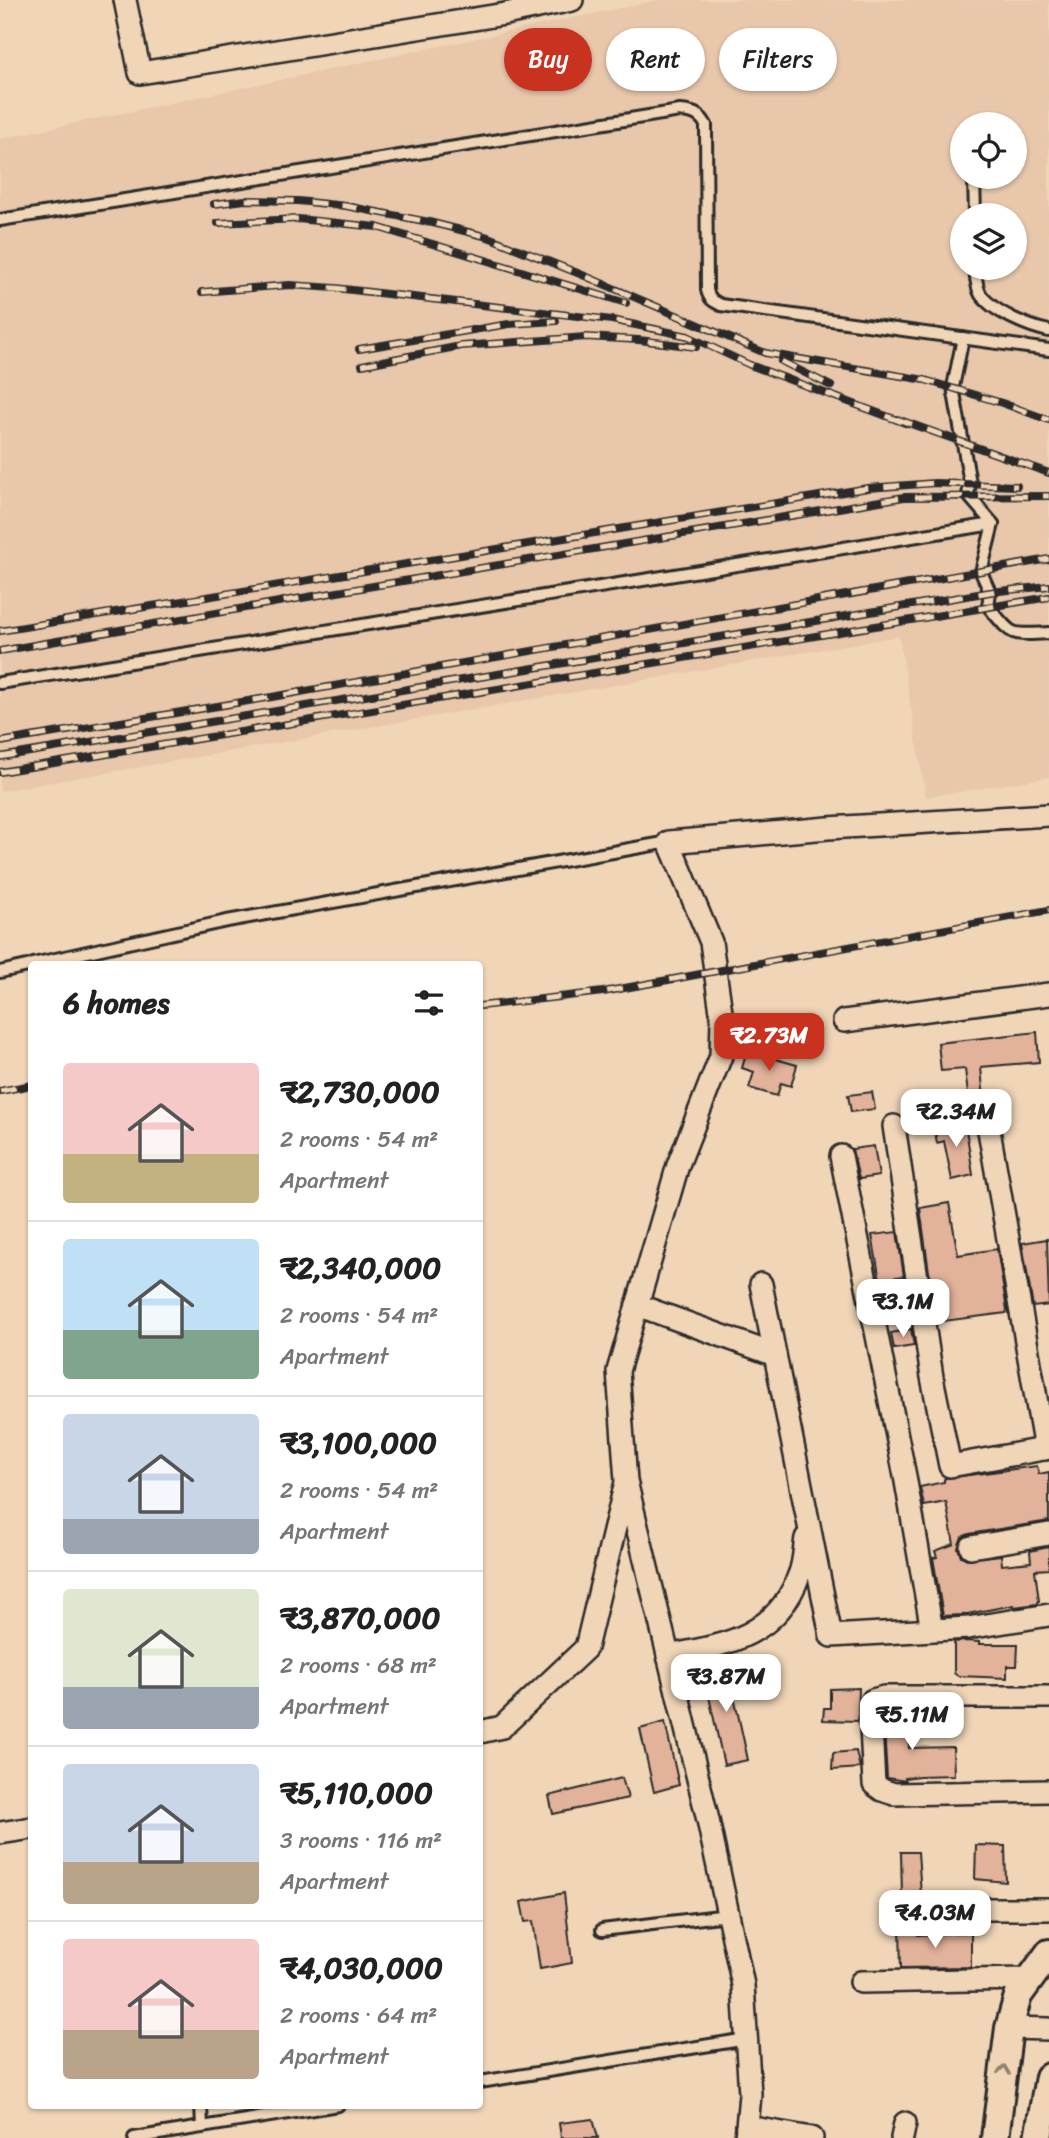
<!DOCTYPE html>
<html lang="en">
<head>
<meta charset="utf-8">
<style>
	body { margin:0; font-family:Sriracha,sans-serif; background:#f2f2f2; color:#222; height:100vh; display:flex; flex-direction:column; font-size:26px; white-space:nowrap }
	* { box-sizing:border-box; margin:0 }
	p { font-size:23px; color:#767676 }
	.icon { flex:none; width:38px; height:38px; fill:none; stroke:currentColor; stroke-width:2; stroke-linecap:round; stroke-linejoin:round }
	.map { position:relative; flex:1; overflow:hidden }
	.sheet { position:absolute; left:28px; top:961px; width:455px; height:1148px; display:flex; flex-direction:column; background:#fff; border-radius:7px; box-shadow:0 2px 5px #0004 }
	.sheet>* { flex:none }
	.top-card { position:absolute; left:504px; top:28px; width:439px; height:63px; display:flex; gap:14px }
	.tools { position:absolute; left:950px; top:112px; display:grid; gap:14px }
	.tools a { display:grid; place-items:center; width:77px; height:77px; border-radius:50%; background:#fff; box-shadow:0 2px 5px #0004; font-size:35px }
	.price { position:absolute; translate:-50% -60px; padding:0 16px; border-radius:14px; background:#fff; color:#222; font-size:23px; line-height:46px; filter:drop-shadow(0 2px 4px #0008) }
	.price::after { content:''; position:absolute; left:50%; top:42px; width:21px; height:16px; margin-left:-10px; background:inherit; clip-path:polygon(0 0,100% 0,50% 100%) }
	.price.current { background:#c8321e; color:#fff }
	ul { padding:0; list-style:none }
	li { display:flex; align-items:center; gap:21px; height:175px; padding:0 35px }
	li+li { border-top:2px solid #e0e0e0 }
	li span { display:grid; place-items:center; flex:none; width:196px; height:140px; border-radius:7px; color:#555 }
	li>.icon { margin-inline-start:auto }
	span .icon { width:84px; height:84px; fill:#fffc; stroke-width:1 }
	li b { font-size:30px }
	h2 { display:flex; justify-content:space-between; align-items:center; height:84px; padding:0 35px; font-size:30px }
	.pill { padding:0 24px; border-radius:32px; background:#fff; box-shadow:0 2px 5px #0004; font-size:24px; line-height:63px }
	.pill.current { background:#c8321e; color:#fff }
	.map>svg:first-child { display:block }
</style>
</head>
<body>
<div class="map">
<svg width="1049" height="2138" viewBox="0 0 1049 2138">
	<rect width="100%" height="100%" fill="#f0d5b7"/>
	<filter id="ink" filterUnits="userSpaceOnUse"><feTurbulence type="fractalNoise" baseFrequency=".0143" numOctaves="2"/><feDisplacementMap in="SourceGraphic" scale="14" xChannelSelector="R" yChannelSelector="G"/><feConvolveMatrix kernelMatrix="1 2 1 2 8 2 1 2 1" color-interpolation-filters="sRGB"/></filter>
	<g filter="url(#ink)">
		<!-- built -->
		<path fill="#e8c7ab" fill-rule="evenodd" d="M659,0H1049V777L926,797L899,636L0,791V139ZM962,124H1015V177H962ZM962,215H1015V268H962Z"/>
		<!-- building -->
		<g fill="#e3b29a" stroke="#2b2b2b" stroke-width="2">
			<polygon points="1037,1032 1039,1062 981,1067 984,1101 969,1103 965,1069 941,1071 938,1043"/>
			<polygon points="747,1051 797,1065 791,1086 781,1083 777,1096 749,1088 754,1072 742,1068"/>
			<polygon points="872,1092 875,1109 851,1112 848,1095"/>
			<polygon points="965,1122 973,1175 952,1180 944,1141 937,1143 934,1127"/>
			<polygon points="874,1146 879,1176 859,1179 852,1149"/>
			<polygon points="949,1203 958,1255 997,1249 1007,1310 1006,1313 944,1321 939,1290 934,1290 929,1272 920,1208"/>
			<polygon points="897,1232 904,1276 880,1280 872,1235"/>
			<polygon points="1047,1239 1049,1305 1033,1307 1022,1243"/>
			<polygon points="911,1329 914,1346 894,1349 891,1333"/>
			<polygon points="1037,1466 1039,1474 1049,1472 1049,1521 969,1534 962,1537 958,1548 961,1556 967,1559 1001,1555 1002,1565 1031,1562 1030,1551 1049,1547 1049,1569 1035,1570 1039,1601 1037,1604 1014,1607 1014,1605 962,1615 943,1616 933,1558 937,1557 935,1551 954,1544 946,1502 924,1506 920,1487 944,1482 944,1479 946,1478"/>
			<polygon points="966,1641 979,1642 979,1644 1018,1644 1017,1666 1007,1666 1007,1678 958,1676 954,1673 954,1642"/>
			<polygon points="727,1664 748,1760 724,1765 703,1669"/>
			<polygon points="859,1688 858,1721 823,1720 824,1708 830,1708 830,1689"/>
			<polygon points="907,1710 909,1748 953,1747 954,1775 919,1776 905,1778 906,1781 887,1778 883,1711"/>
			<polygon points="665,1722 679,1785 654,1792 640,1729"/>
			<polygon points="856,1751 860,1768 832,1770 833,1753"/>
			<polygon points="622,1778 628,1798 553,1814 549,1796"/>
			<polygon points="976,1845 1005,1846 1006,1882 975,1879"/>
			<polygon points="901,1852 918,1852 921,1895 902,1895"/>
			<polygon points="564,1893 572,1963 540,1969 533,1921 525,1922 521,1902"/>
			<polygon points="900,1927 918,1927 918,1935 971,1932 971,1967 901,1968"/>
			<polygon points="593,2119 598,2138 561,2138 559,2123"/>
		</g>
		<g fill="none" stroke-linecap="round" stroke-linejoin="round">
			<defs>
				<g id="service">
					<polyline points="974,177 975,215"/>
					<path d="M0,220L680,111C693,112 700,114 706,125L707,290C709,299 713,301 721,305L1049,350"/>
					<path d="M975,268C976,277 976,287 981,295C993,312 1029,327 1049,331"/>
					<path d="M963,338L953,387L970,483L968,495L993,524L981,572L990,592L988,606C1014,637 1008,635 1049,633"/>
					<polyline points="0,683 993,524"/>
					<polyline points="33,964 227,921 669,842"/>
					<polyline points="0,972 32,965"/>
					<polyline points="602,1930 728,1915"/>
					<polyline points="480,2082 747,2039"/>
					<polyline points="201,2105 202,2127"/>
					<polyline points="134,2138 338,2105"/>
				</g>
				<g id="minor">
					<polyline points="125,0 140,73 505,14 572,0"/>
					<polyline points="844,1021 1049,994"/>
					<polyline points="988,1125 1045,1449"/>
					<polyline points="894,1126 932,1377 950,1466 1049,1448"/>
					<polyline points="841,1156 905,1476 932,1630"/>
					<polyline points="761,1284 831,1636 968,1628 1049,1615"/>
					<polyline points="637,1305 775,1355"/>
					<polyline points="971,1547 1049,1534"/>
					<path d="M668,1656C725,1645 777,1637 799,1575C804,1564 804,1550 806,1538"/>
					<polyline points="1049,1697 884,1697 873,1700 870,1708 874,1784 882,1790 894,1794 1049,1791"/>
					<polyline points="480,1732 502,1727 586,1648 625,1486"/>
					<polyline points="0,1833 32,1828"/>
					<polyline points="897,1909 1049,1909"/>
					<polyline points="861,1982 1030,1979"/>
					<polyline points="1009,2028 1049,2029"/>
					<polyline points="747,2127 812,2138"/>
					<polyline points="746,2138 750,2094 743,1985 708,1820 626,1481 618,1371 678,1165 721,1056 722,1019 711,942 669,842 828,828 1049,815"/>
					<polyline points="902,2138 905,2123"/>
				</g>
				<g id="tertiary">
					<polyline points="995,2138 1009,2028 1018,1996 1049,1953"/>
					<polyline points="1038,2138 1049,2077"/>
				</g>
			</defs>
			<!-- service casing -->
			<use href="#service" stroke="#2b2b2b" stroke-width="16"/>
			<!-- minor casing -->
			<use href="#minor" stroke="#2b2b2b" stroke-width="26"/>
			<!-- tertiary casing -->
			<use href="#tertiary" stroke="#2b2b2b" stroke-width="32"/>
			<!-- service -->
			<use href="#service" stroke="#f0d5b7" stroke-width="10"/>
			<!-- minor -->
			<use href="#minor" stroke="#f0d5b7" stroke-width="21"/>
			<!-- tertiary -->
			<use href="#tertiary" stroke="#f0d5b7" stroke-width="26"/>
			<defs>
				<g id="rail">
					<polyline points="214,204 245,200 298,201 346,206 429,222 488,237 585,276 765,353 925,380 1002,403 1049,420"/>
					<polyline points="218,223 298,219 377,227 626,303"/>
					<polyline points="202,292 290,285 335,288 612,320 688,336 750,365 905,423"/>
					<polyline points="359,349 509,324 556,321"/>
					<polyline points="781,361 831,386"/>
					<polyline points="362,365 461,346 586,337 639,340 696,347"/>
					<polyline points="897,419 1049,473"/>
					<polyline points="0,631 868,488 935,483 1017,486"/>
					<polyline points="0,651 290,600 904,497 1049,496"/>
					<polyline points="0,742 272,697 1049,559"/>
					<polyline points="0,757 990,592 1049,586"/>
					<polyline points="0,772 1049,597"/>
					<polyline points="480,1006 603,992 1049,910"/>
					<polyline points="0,1091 32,1085"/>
				</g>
			</defs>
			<!-- rail casing -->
			<use href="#rail" stroke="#2b2b2b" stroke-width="8"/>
			<!-- rail -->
			<use href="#rail" stroke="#f0d5b7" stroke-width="5" stroke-dasharray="16" stroke-linecap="butt"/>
		</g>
		<!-- one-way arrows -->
		<defs><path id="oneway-chevron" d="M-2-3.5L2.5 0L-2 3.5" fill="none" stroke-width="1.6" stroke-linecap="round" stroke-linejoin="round" transform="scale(1.75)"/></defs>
		<use stroke="#8e8071" href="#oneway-chevron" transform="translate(1004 2070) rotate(-83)"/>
	</g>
</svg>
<div class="tools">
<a><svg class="icon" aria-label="locate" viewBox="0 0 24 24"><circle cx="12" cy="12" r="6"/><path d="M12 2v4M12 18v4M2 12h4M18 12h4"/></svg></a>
<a><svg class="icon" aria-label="layers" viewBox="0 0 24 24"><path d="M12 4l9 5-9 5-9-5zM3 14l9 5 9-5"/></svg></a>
</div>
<b class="price current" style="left:769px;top:1073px">₹2.73M</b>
<b class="price" style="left:956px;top:1149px">₹2.34M</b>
<b class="price" style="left:903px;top:1339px">₹3.1M</b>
<b class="price" style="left:726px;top:1714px">₹3.87M</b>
<b class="price" style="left:912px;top:1752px">₹5.11M</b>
<b class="price" style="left:935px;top:1950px">₹4.03M</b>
<div class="top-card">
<a class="pill current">Buy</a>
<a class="pill">Rent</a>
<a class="pill">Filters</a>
</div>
<section class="sheet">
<h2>6 homes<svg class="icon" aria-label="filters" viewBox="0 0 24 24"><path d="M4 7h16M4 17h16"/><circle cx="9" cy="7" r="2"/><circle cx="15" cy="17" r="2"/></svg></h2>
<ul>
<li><span style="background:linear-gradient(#f6c9c9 65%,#c2b280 0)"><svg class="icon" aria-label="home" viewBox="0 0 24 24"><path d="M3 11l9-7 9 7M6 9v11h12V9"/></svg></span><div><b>₹2,730,000</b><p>2 rooms · 54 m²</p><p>Apartment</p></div></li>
<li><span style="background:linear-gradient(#bfe0f5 65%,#7fa58c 0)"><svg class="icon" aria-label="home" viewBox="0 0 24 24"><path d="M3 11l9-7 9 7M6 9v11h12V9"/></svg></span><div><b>₹2,340,000</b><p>2 rooms · 54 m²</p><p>Apartment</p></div></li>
<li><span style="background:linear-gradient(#c9d6e8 75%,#9aa5b1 0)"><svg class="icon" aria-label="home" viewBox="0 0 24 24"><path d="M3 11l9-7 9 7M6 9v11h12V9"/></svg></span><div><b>₹3,100,000</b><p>2 rooms · 54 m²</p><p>Apartment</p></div></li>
<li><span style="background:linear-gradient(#dfe7d0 70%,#9aa5b1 0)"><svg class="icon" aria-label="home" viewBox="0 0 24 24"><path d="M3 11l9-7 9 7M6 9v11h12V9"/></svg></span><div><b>₹3,870,000</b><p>2 rooms · 68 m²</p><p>Apartment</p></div></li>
<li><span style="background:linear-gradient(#c9d6e8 70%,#b9a48a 0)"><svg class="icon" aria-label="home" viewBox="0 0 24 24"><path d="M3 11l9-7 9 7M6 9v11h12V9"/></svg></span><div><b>₹5,110,000</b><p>3 rooms · 116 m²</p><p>Apartment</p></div></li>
<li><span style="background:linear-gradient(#f6c9c9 65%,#b9a48a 0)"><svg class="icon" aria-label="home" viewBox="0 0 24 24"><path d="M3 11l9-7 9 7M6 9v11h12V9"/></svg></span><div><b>₹4,030,000</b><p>2 rooms · 64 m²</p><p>Apartment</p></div></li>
</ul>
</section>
</div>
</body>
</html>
